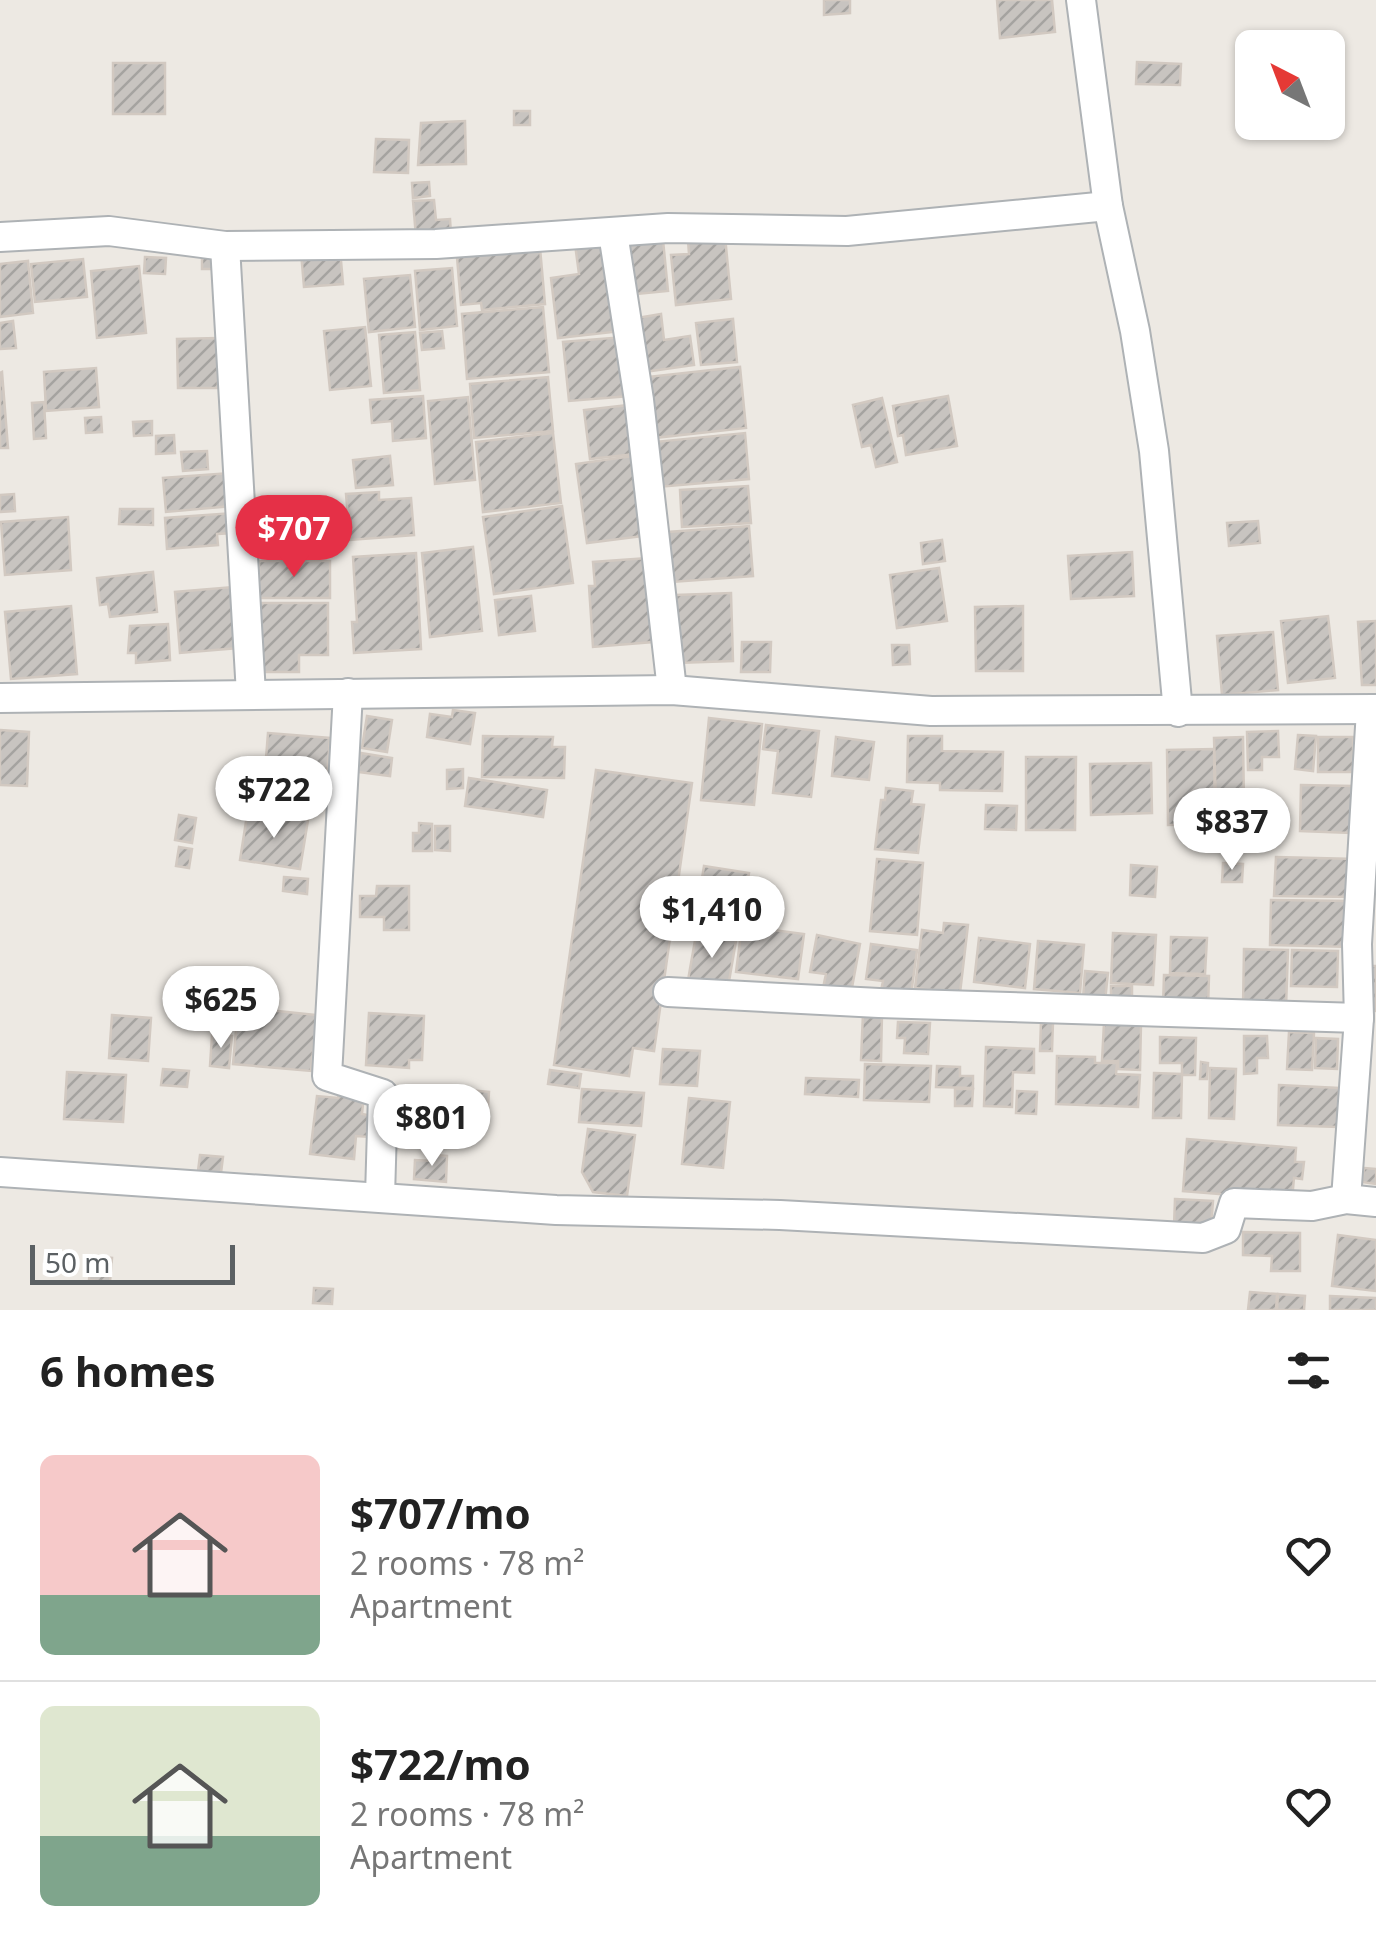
<!DOCTYPE html>
<html lang="en">
<head>
<meta charset="utf-8">
<style>
	body { margin:0; font-family:"Noto Sans",sans-serif; background:#f6f6f6; color:#222; height:100vh; display:flex; flex-direction:column; font-size:38px; white-space:nowrap }
	* { box-sizing:border-box; margin:0 }
	p { font-size:32px; color:#767676 }
	.icon { flex:none; width:55px; height:55px; fill:none; stroke:currentColor; stroke-width:2; stroke-linecap:round; stroke-linejoin:round }
	.map { position:relative; height:1310px; overflow:hidden }
	.details { display:flex; flex-direction:column; background:#fff; flex:1 }
	.details>* { flex:none }
	.needle { width:65px; rotate:318deg }
	.controls { position:absolute; left:1235px; top:30px; display:grid; gap:20px }
	.controls a { display:grid; place-items:center; width:110px; height:110px; border-radius:15px; background:#fff; box-shadow:0 2px 8px #0004; font-size:50px }
	.scale { position:absolute; left:30px; bottom:25px; width:205px; box-sizing:border-box; padding-left:10px; border:5px solid #5b6063; border-top:0; font-size:28px; line-height:35px; white-space:nowrap; color:#5b6063; -webkit-text-stroke:8px #fff; paint-order:stroke }
	.price { position:absolute; translate:-50% -85px; padding:0 22px; border-radius:35px; background:#fff; color:#222; font-size:32px; line-height:65px; filter:drop-shadow(0 2px 5px #0008) }
	.price::after { content:''; position:absolute; left:50%; top:60px; width:30px; height:22px; margin-left:-15px; background:inherit; clip-path:polygon(0 0,100% 0,50% 100%) }
	.price.active { background:#e53047; color:#fff }
	ul { padding:0; list-style:none }
	li { display:flex; align-items:center; gap:30px; height:250px; padding:0 40px }
	li+li { border-top:2px solid #e0e0e0 }
	li span { display:grid; place-items:center; flex:none; width:280px; height:200px; border-radius:15px; color:#555 }
	li>.icon { margin-inline-start:auto }
	span .icon { width:120px; height:120px; fill:#fffc; stroke-width:1 }
	li b { font-size:42px }
	h2 { display:flex; justify-content:space-between; align-items:center; height:120px; padding:0 40px; font-size:42px }
	.map>svg:first-child { display:block }
</style>
</head>
<body>
<div class="map">
<svg width="1376" height="1310" viewBox="0 0 1376 1310">
	<defs>
		<pattern id="building-hatch" width="6" height="6" patternUnits="userSpaceOnUse" patternTransform="scale(2.5)"><rect width="6" height="6" fill="#c8c4c0"/><path d="M-1 1l2-2M0 6l6-6M5 7l2-2" fill="none" stroke="#a5a3a0"/></pattern>
	</defs>
	<rect width="100%" height="100%" fill="#ede9e3"/>
	<!-- building -->
	<g fill="url(#building-hatch)" stroke="#d2c9c1" stroke-width="2.5">
		<polygon points="824,0 850,0 850,13 824,15"/>
		<polygon points="997,0 1052,0 1055,32 1000,38"/>
		<polygon points="1137,62 1181,64 1180,85 1136,84"/>
		<rect x="113" y="63" width="52" height="51"/>
		<rect x="514" y="111" width="16" height="14"/>
		<polygon points="465,121 466,164 418,165 421,123"/>
		<polygon points="376,139 409,140 408,173 374,172"/>
		<polygon points="429,182 430,196 413,198 412,183"/>
		<polygon points="434,200 436,220 450,219 451,234 416,237 413,201"/>
		<polygon points="725,236 731,299 676,305 671,255 689,254 688,240"/>
		<polygon points="612,240 622,331 558,338 551,278 579,274 575,244"/>
		<polygon points="663,240 668,291 627,295 621,245"/>
		<polygon points="540,248 545,304 482,310 481,303 461,305 457,257"/>
		<polygon points="340,249 343,284 304,287 301,252"/>
		<polygon points="221,253 221,269 202,269 202,254"/>
		<polygon points="145,257 166,258 165,274 144,273"/>
		<polygon points="83,259 87,297 35,302 31,264"/>
		<polygon points="28,261 33,313 0,317 0,264"/>
		<polygon points="139,266 146,333 97,338 91,271"/>
		<polygon points="452,268 457,326 420,330 415,271"/>
		<polygon points="410,275 415,327 369,332 364,279"/>
		<polygon points="543,307 549,372 467,379 462,314"/>
		<polygon points="661,314 664,340 690,336 694,365 644,372 637,318"/>
		<polygon points="733,319 737,362 701,365 696,323"/>
		<polygon points="13,321 16,348 0,349 0,323"/>
		<polygon points="365,327 371,386 330,390 324,331"/>
		<polygon points="442,331 444,348 422,350 420,333"/>
		<polygon points="415,332 420,390 384,393 379,335"/>
		<polygon points="624,337 629,396 569,401 563,342"/>
		<polygon points="217,338 218,388 178,388 177,339"/>
		<polygon points="740,367 746,428 654,438 647,377"/>
		<polygon points="96,368 99,407 46,411 44,372"/>
		<polygon points="2,372 8,448 0,448 0,373"/>
		<polygon points="548,377 553,431 474,438 470,384"/>
		<polygon points="423,396 426,438 393,441 392,421 372,423 370,400"/>
		<polygon points="948,396 957,446 906,455 903,435 898,436 893,406"/>
		<polygon points="468,397 475,480 435,484 428,401"/>
		<polygon points="882,398 897,462 876,467 871,445 862,447 853,405"/>
		<polygon points="44,402 46,438 34,439 32,403"/>
		<polygon points="629,405 635,454 590,459 584,410"/>
		<polygon points="101,417 102,432 86,433 85,418"/>
		<polygon points="152,421 152,435 134,436 133,422"/>
		<polygon points="553,433 561,503 483,512 476,442"/>
		<polygon points="745,433 749,479 658,487 654,442"/>
		<polygon points="174,435 175,453 156,454 156,436"/>
		<polygon points="207,451 208,469 183,471 181,452"/>
		<polygon points="640,455 651,535 587,543 576,464"/>
		<polygon points="390,456 393,485 356,488 353,460"/>
		<polygon points="230,473 232,506 166,512 163,478"/>
		<polygon points="748,486 751,523 682,527 680,490"/>
		<polygon points="379,492 379,500 411,498 414,535 350,540 346,494"/>
		<polygon points="14,494 15,511 0,512 0,495"/>
		<polygon points="255,504 318,504 317,541 255,541"/>
		<polygon points="562,506 573,583 494,594 483,517"/>
		<polygon points="120,509 153,509 153,525 119,524"/>
		<polygon points="233,513 234,533 217,534 218,545 167,549 165,518"/>
		<polygon points="68,517 71,570 5,575 1,522"/>
		<polygon points="1258,521 1260,543 1229,546 1227,523"/>
		<polygon points="749,526 753,576 672,582 668,532"/>
		<polygon points="942,540 945,561 923,564 921,543"/>
		<polygon points="473,547 482,631 430,637 422,553"/>
		<polygon points="1132,552 1134,596 1071,599 1068,556"/>
		<polygon points="416,553 421,649 354,653 352,622 357,622 353,557"/>
		<polygon points="647,558 653,642 593,647 589,586 595,586 593,562"/>
		<rect x="259" y="561" width="71" height="37"/>
		<polygon points="939,568 947,621 897,628 890,575"/>
		<polygon points="153,572 157,612 110,617 108,604 100,605 97,578"/>
		<polygon points="233,587 238,648 180,653 175,592"/>
		<polygon points="731,593 733,661 677,663 676,595"/>
		<polygon points="531,596 535,631 499,635 495,600"/>
		<polygon points="259,603 328,603 328,655 299,655 299,672 259,672"/>
		<polygon points="71,606 77,674 11,679 5,612"/>
		<polygon points="1023,606 1023,671 976,671 975,607"/>
		<polygon points="1328,616 1335,678 1288,683 1281,621"/>
		<polygon points="1376,621 1376,685 1362,685 1358,622"/>
		<polygon points="168,624 170,660 136,663 136,653 128,653 130,626"/>
		<polygon points="1273,632 1278,690 1222,695 1217,636"/>
		<polygon points="742,642 771,642 770,672 741,672"/>
		<polygon points="892,645 909,645 910,664 893,665"/>
		<polygon points="453,710 475,713 470,744 427,737 430,714 452,717"/>
		<polygon points="367,716 392,720 387,752 362,748"/>
		<polygon points="709,718 762,724 754,805 701,800"/>
		<polygon points="766,725 819,731 811,797 773,793 778,751 763,749"/>
		<polygon points="0,730 29,732 27,786 0,785"/>
		<polygon points="1278,731 1279,757 1262,757 1262,770 1248,770 1247,732"/>
		<polygon points="268,733 330,738 325,801 263,796"/>
		<polygon points="1298,735 1316,736 1313,771 1295,769"/>
		<polygon points="483,736 553,737 552,747 565,747 564,778 482,777"/>
		<polygon points="908,736 942,736 942,751 1003,752 1002,791 940,790 940,783 907,782"/>
		<polygon points="836,737 874,742 869,780 832,776"/>
		<polygon points="1243,737 1244,804 1216,805 1214,738"/>
		<rect x="1318" y="737" width="35" height="35"/>
		<polygon points="1214,749 1215,824 1168,825 1167,750"/>
		<polygon points="361,753 392,758 390,776 358,772"/>
		<polygon points="1026,757 1076,757 1075,830 1026,830"/>
		<polygon points="1151,763 1152,813 1091,815 1090,764"/>
		<polygon points="463,769 463,788 447,789 447,770"/>
		<polygon points="596,770 692,783 654,1051 633,1048 629,1076 554,1065"/>
		<polygon points="469,778 547,790 543,817 465,806"/>
		<polygon points="1301,785 1353,786 1351,833 1300,831"/>
		<polygon points="886,788 913,791 911,804 924,805 918,853 875,849 881,800 885,800"/>
		<polygon points="986,805 1017,806 1016,830 985,829"/>
		<polygon points="1241,813 1281,814 1281,836 1240,834"/>
		<polygon points="179,815 196,818 192,843 175,840"/>
		<polygon points="247,815 280,821 281,816 308,820 300,869 240,860"/>
		<polygon points="419,823 432,824 432,851 413,851 413,833 419,833"/>
		<polygon points="435,826 450,826 450,851 435,850"/>
		<polygon points="179,847 192,849 189,868 176,866"/>
		<polygon points="1276,857 1356,859 1355,897 1274,896"/>
		<polygon points="877,859 923,863 917,935 870,931"/>
		<polygon points="1223,863 1243,864 1242,882 1222,882"/>
		<polygon points="1131,865 1157,867 1155,897 1130,895"/>
		<polygon points="704,866 749,873 739,929 695,922"/>
		<polygon points="284,877 308,879 307,894 283,891"/>
		<polygon points="377,886 409,886 409,930 384,930 384,917 360,917 360,896 376,896"/>
		<polygon points="1271,900 1353,901 1352,947 1270,945"/>
		<polygon points="944,923 968,925 960,993 915,988 922,930 943,933"/>
		<polygon points="742,926 804,934 798,979 736,972"/>
		<polygon points="697,929 737,935 727,993 687,986"/>
		<polygon points="1113,933 1156,935 1153,985 1111,983"/>
		<polygon points="817,935 860,944 851,993 823,988 826,974 810,972"/>
		<polygon points="1171,937 1207,938 1205,974 1170,973"/>
		<polygon points="979,938 1030,944 1025,988 974,982"/>
		<polygon points="1038,941 1084,945 1080,993 1034,989"/>
		<polygon points="871,944 917,950 911,995 881,991 883,981 866,979"/>
		<polygon points="1244,949 1288,950 1286,1008 1243,1007"/>
		<polygon points="1292,950 1338,951 1337,987 1291,986"/>
		<polygon points="1370,966 1376,966 1376,1011 1367,1010"/>
		<polygon points="1085,971 1108,973 1105,1001 1083,999"/>
		<polygon points="1164,975 1209,976 1208,1008 1163,1006"/>
		<rect x="1111" y="986" width="21" height="22"/>
		<polygon points="215,1007 231,1008 230,1033 213,1031"/>
		<polygon points="238,1007 317,1015 311,1071 233,1064"/>
		<polygon points="369,1013 424,1016 422,1060 409,1060 409,1068 366,1065"/>
		<polygon points="863,1013 882,1014 881,1061 861,1060"/>
		<polygon points="112,1015 151,1018 148,1061 109,1058"/>
		<polygon points="1041,1021 1053,1022 1052,1051 1040,1051"/>
		<polygon points="898,1022 930,1023 928,1054 904,1053 905,1038 897,1038"/>
		<polygon points="1104,1023 1141,1024 1140,1070 1118,1069 1118,1061 1102,1061"/>
		<polygon points="1289,1032 1314,1033 1312,1070 1287,1069"/>
		<polygon points="212,1035 232,1036 229,1068 210,1066"/>
		<polygon points="1244,1036 1267,1036 1268,1058 1257,1058 1257,1073 1244,1074"/>
		<polygon points="1160,1037 1196,1038 1195,1075 1182,1075 1182,1063 1160,1063"/>
		<polygon points="1316,1038 1338,1039 1337,1069 1315,1068"/>
		<polygon points="986,1047 1034,1049 1034,1073 1013,1072 1012,1107 984,1106"/>
		<polygon points="663,1049 700,1051 697,1086 660,1084"/>
		<polygon points="1057,1056 1095,1057 1095,1063 1117,1063 1116,1074 1140,1075 1138,1107 1056,1104"/>
		<polygon points="1201,1062 1208,1063 1207,1079 1200,1079"/>
		<polygon points="865,1064 931,1066 929,1102 864,1100"/>
		<polygon points="937,1066 960,1067 960,1076 973,1076 973,1088 936,1087"/>
		<polygon points="1210,1068 1236,1069 1234,1119 1209,1118"/>
		<polygon points="163,1069 189,1071 187,1087 161,1085"/>
		<polygon points="550,1070 581,1074 579,1088 548,1084"/>
		<polygon points="67,1072 126,1075 123,1122 64,1119"/>
		<polygon points="1154,1073 1182,1074 1181,1118 1153,1118"/>
		<polygon points="806,1078 859,1080 858,1097 805,1094"/>
		<polygon points="1279,1085 1339,1088 1338,1127 1278,1125"/>
		<polygon points="457,1089 489,1092 487,1122 454,1119"/>
		<polygon points="582,1089 644,1093 641,1126 579,1122"/>
		<polygon points="955,1089 973,1089 972,1106 955,1106"/>
		<polygon points="339,1091 364,1094 362,1114 373,1116 370,1137 356,1136 354,1159 310,1154 317,1096 338,1098"/>
		<polygon points="1017,1091 1037,1092 1036,1114 1016,1113"/>
		<polygon points="689,1098 730,1102 723,1168 682,1164"/>
		<polygon points="588,1129 635,1135 627,1196 593,1192 582,1172"/>
		<polygon points="1187,1139 1296,1148 1295,1162 1304,1162 1302,1179 1294,1178 1292,1200 1183,1191"/>
		<polygon points="200,1155 223,1157 221,1173 198,1171"/>
		<polygon points="434,1155 447,1156 446,1182 414,1179 415,1160 434,1161"/>
		<polygon points="1364,1168 1376,1169 1376,1184 1362,1182"/>
		<polygon points="1175,1199 1213,1201 1211,1227 1174,1226"/>
		<polygon points="1243,1232 1300,1233 1300,1271 1271,1271 1272,1256 1243,1255"/>
		<polygon points="1338,1235 1376,1240 1376,1291 1332,1286"/>
		<polygon points="91,1256 112,1258 110,1282 89,1280"/>
		<polygon points="314,1288 333,1289 332,1304 313,1303"/>
		<polygon points="1250,1292 1277,1294 1276,1310 1248,1310"/>
		<polygon points="1278,1294 1305,1296 1304,1310 1277,1310"/>
		<polygon points="1330,1296 1376,1298 1376,1310 1330,1310"/>
	</g>
	<g fill="none" stroke-linecap="round" stroke-linejoin="round">
		<defs>
			<g id="minor">
				<polyline points="1081,0 1108,206 1135,331 1154,451 1178,712"/>
				<polyline points="613,233 639,400 672,690"/>
				<polyline points="0,237 109,231 225,246 436,244 668,228 847,231 1108,206"/>
				<polyline points="225,246 251,694"/>
				<polyline points="348,693 327,1076 383,1094 380,1196"/>
				<polyline points="0,698 672,690 931,711 1376,709"/>
				<polyline points="668,992 879,1003 1359,1018"/>
				<polyline points="0,1172 556,1210 780,1215 1203,1238 1226,1229 1234,1203 1312,1206 1346,1199 1376,1202"/>
				<polyline points="1346,1199 1359,1018 1357,944 1371,710"/>
			</g>
		</defs>
		<!-- minor casing -->
		<use href="#minor" stroke="#aeb2b5" stroke-width="32"/>
		<!-- minor -->
		<use href="#minor" stroke="#fff" stroke-width="28"/>
	</g>
</svg>
<div class="controls">
<a><svg class="needle" viewBox="-14 -14 28 28"><path d="M0-13l5 13h-10z" fill="#e53935"/><path d="M0 13l5-13h-10z" fill="#767676"/></svg></a>
</div>
<div class="scale">50 m</div>
<b class="price active" style="left:294px;top:580px">$707</b>
<b class="price" style="left:274px;top:841px">$722</b>
<b class="price" style="left:1232px;top:873px">$837</b>
<b class="price" style="left:712px;top:961px">$1,410</b>
<b class="price" style="left:221px;top:1051px">$625</b>
<b class="price" style="left:432px;top:1169px">$801</b>
</div>
<section class="details">
<h2>6 homes<svg class="icon" aria-label="filters" viewBox="0 0 24 24"><path d="M4 7h16M4 17h16"/><circle cx="9" cy="7" r="2"/><circle cx="15" cy="17" r="2"/></svg></h2>
<ul>
<li><span style="background:linear-gradient(#f6c9c9 70%,#7fa58c 0)"><svg class="icon" aria-label="home" viewBox="0 0 24 24"><path d="M3 11l9-7 9 7M6 9v11h12V9"/></svg></span><div><b>$707/mo</b><p>2 rooms · 78 m²</p><p>Apartment</p></div><svg class="icon" aria-label="heart" viewBox="0 0 24 24"><path d="M12 20l-8-8c-3-5 5-10 8-4 3-6 11-1 8 4z"/></svg></li>
<li><span style="background:linear-gradient(#dfe7d0 65%,#7fa58c 0)"><svg class="icon" aria-label="home" viewBox="0 0 24 24"><path d="M3 11l9-7 9 7M6 9v11h12V9"/></svg></span><div><b>$722/mo</b><p>2 rooms · 78 m²</p><p>Apartment</p></div><svg class="icon" aria-label="heart" viewBox="0 0 24 24"><path d="M12 20l-8-8c-3-5 5-10 8-4 3-6 11-1 8 4z"/></svg></li>
</ul>
</section>
</body>
</html>
